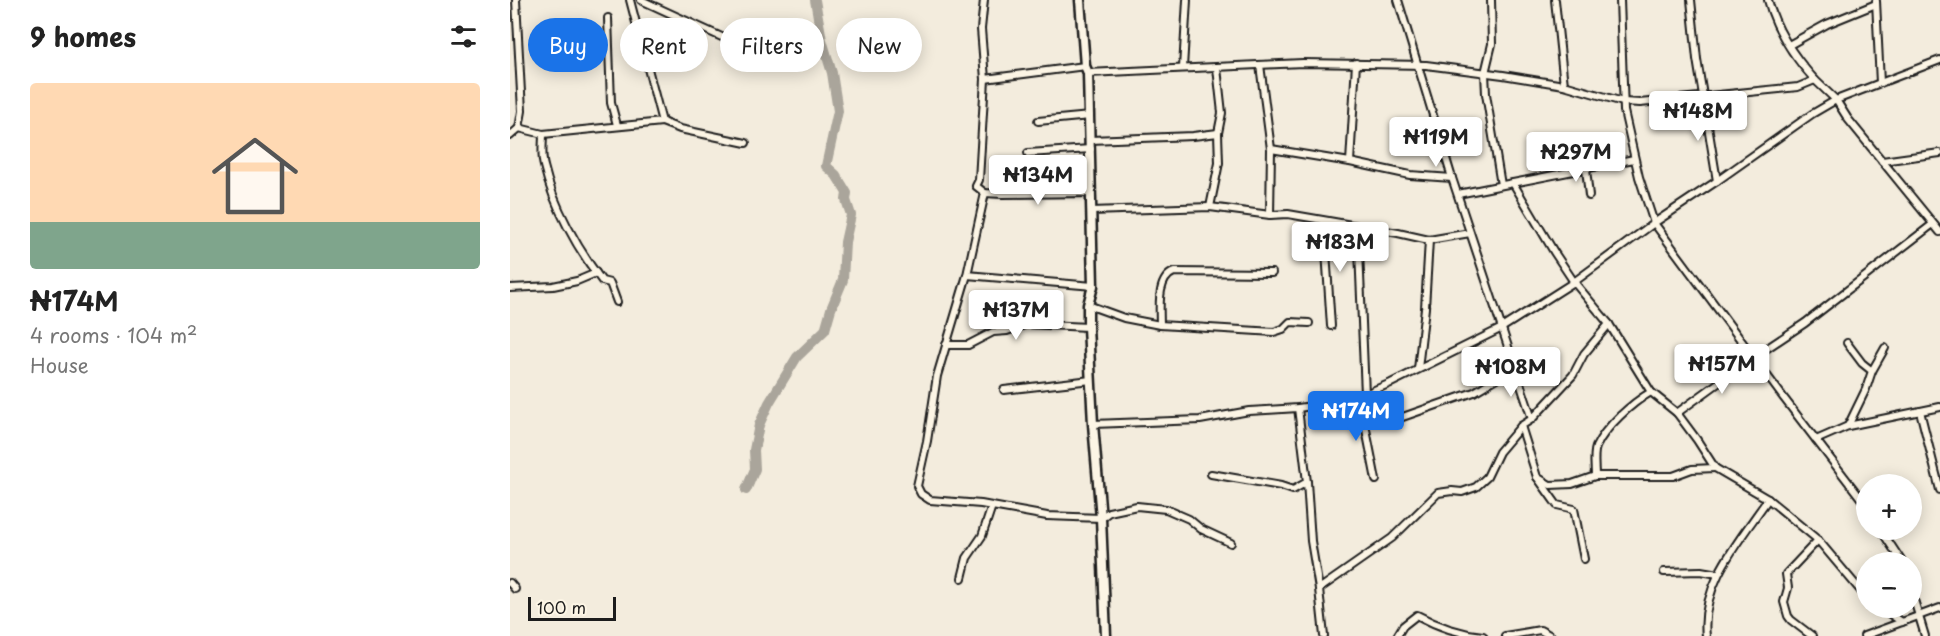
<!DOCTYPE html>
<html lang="en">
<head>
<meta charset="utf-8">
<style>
	body { margin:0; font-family:"Playpen Sans",sans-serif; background:#f2f2f2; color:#222; height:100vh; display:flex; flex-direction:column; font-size:22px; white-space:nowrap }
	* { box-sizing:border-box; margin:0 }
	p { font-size:20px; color:#767676 }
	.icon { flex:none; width:33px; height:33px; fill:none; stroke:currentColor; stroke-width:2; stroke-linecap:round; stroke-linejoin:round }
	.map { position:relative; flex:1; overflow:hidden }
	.drawer { display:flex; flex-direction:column; background:#fff; width:510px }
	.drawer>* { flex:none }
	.guide { position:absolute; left:18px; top:18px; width:570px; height:54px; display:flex; gap:12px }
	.fabs { position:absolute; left:1346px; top:474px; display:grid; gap:12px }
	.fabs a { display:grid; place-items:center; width:66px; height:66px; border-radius:50%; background:#fff; box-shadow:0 3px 15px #0003; font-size:30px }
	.scale { position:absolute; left:18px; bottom:15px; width:88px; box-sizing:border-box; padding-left:6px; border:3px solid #1c1c1c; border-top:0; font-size:16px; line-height:21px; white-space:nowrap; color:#1c1c1c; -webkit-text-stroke:4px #fcf5e5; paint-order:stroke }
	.price { position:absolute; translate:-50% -51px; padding:0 14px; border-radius:6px; background:#fff; color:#222; font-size:20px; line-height:39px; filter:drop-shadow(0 2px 3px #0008) }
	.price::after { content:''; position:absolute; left:50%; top:36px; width:18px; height:14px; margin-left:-9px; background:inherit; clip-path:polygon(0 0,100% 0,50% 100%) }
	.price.selected { background:#1a73e8; color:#fff }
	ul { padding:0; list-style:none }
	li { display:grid; align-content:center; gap:12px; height:318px; padding:0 30px }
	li+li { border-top:2px solid #e0e0e0 }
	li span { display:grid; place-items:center; height:186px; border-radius:6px; color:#555 }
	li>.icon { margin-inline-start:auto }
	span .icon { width:108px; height:108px; fill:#fffc; stroke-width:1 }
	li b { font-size:26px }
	h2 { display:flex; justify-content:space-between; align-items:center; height:72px; padding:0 30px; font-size:26px }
	.pill { padding:0 21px; border-radius:27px; background:#fff; box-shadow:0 3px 15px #0003; font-size:21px; line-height:54px }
	.pill.selected { background:#1a73e8; color:#fff }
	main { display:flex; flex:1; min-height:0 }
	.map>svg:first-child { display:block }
</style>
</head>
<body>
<main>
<section class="drawer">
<h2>9 homes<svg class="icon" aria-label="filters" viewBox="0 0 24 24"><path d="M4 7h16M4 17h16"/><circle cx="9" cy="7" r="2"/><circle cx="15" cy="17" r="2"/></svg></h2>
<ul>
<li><span style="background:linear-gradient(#ffd9b3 75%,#7fa58c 0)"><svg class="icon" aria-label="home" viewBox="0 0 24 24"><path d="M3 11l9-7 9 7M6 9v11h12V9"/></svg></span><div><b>₦174M</b><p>4 rooms · 104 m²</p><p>House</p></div></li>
</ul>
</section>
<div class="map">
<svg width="1430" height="636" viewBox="0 0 1430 636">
	<rect width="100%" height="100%" fill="#f3ecdd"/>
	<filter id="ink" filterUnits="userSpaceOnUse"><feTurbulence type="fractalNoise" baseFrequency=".0167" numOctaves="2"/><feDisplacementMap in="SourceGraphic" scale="12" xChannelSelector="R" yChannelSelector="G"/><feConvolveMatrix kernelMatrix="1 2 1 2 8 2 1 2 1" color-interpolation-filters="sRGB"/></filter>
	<g filter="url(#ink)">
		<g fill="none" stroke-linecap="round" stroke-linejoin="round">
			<!-- river -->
			<polyline stroke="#aaa59b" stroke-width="10" points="236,490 245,469 244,450 249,425 259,403 287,357 315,330 321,309 333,280 335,242 341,215 336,200 337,193 326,175 316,166 328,111 322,73 312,40 305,0"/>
			<defs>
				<g id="street">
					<polyline points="131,0 216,39"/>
					<polyline points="474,0 471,29 475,79 469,180 466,186 475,193 492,194 581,193"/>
					<polyline points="888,0 942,178 1022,419"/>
					<polyline points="981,0 982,44 975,73 976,94 991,185"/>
					<polyline points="1045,0 1054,85"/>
					<polyline points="1110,0 1114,111 1129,177 1144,223 1273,397 1356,505"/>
					<polyline points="1181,0 1187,59 1207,181"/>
					<path d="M1258,0C1266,30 1284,57 1305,80"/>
					<polyline points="1366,1 1370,83"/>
					<polyline points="98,18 101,103 107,125"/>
					<polyline points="1279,45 1317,24 1366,4"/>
					<polyline points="750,65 761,149 760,215"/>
					<polyline points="673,68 677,0"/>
					<polyline points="578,73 793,63 916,65 993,75 1054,85 1113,102 1130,103 1288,87 1305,80 1326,100 1338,119 1430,232"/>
					<polyline points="475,79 575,66"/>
					<polyline points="528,121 580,116"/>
					<polyline points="152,122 170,129 236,143"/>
					<polyline points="9,128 33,134 152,122 120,0"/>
					<path d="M33,134C33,144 31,156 34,166C43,205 68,250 92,281L100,283L107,302"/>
					<polyline points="0,136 9,128 12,111 6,0"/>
					<polyline points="580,140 683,136 708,133"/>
					<polyline points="761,149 840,162 900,175 942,178"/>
					<polyline points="518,153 581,149"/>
					<polyline points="1372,161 1430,153"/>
					<polyline points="840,162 846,63"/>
					<polyline points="1076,169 1079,196"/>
					<polyline points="1003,183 1124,159"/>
					<polyline points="475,193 457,275 427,376 417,441 407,486 411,494 420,500 471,504 537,516 591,518 599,512 627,506 656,509 679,519 691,529 721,543"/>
					<polyline points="948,194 1003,183 1044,252 1064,282 1099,324 1141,392 1167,413 1187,440 1205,468 1258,499 1308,540 1356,597"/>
					<polyline points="700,207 709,163 708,133 712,113 707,68"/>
					<polyline points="581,211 700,207 760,215 778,214 888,233 919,240 960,233"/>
					<polyline points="814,221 821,326"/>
					<polyline points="848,226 855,394"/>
					<polyline points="457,275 583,286"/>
					<polyline points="0,288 43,286 67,281 86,273"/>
					<polyline points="578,305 614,318 650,325 764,332 773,329 780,322 799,323"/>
					<path d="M650,325C650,309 646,279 664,272L762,273"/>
					<polyline points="1337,343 1352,363 1362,371 1356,389 1338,426"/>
					<polyline points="436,345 458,345 483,332 497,331 517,324 578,327"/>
					<polyline points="908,369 915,308 919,240"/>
					<polyline points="1362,371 1375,348"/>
					<polyline points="494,390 581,380"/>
					<polyline points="850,399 866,480"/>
					<polyline points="788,408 797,482 801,541 809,589 814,636"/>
					<polyline points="1410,411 1430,490"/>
					<polyline points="1167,413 1244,357 1295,323 1423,224"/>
					<polyline points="884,420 964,392 1004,368"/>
					<polyline points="583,424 690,420 739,411 788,408 850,399 855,394 881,383 990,329 1064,282 1144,223 1207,181 1302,114 1326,100 1430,60"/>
					<polyline points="1011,426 1027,477 1047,505 1064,509 1074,559"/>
					<polyline points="1306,440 1338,426 1430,407"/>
					<polyline points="701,474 771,486 783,490 797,482"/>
					<path d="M1085,476C1085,467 1083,455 1086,447C1095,427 1122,403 1141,392"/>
					<polyline points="1027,477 1040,485 1062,484 1085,476 1163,476 1182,469 1205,468"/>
					<polyline points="1371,530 1392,562"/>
					<polyline points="1154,572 1191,571 1208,574"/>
					<polyline points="452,578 457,558 472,536 482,506"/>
					<polyline points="0,583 5,589"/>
					<polyline points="809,589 882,538 928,493 942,491 952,492 966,487 977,477 989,452 1011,426 1022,419 1063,375 1074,354 1099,324"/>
					<polyline points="1401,590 1415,636"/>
					<polyline points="1371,608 1392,622"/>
					<path d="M887,636L893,626L907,615C927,626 950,634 973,636"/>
					<polyline points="995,636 1030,630 1041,636"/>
					<path d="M1196,636C1190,584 1230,540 1258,499"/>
					<polyline points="1302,636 1281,620 1278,616 1274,602 1278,588 1276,574 1308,540"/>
					<polyline points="1354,636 1430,608"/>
				</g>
				<polyline id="secondary" points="570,0 575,66 578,73 583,286 578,305 578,327 583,424 591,518 596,636"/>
			</defs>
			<!-- street casing -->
			<use href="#street" stroke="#1c1c1c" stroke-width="10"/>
			<!-- secondary casing -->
			<use href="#secondary" stroke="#1c1c1c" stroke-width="13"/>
			<!-- street -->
			<use href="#street" stroke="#fcf5e5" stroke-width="6"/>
			<!-- secondary -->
			<use href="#secondary" stroke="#fcf5e5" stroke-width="8"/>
		</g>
	</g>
</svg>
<div class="fabs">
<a>+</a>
<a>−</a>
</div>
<div class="scale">100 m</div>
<b class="price" style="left:1188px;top:142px">₦148M</b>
<b class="price" style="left:926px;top:168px">₦119M</b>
<b class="price" style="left:1066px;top:183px">₦297M</b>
<b class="price" style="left:528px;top:206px">₦134M</b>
<b class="price" style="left:830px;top:273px">₦183M</b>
<b class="price" style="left:506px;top:341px">₦137M</b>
<b class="price" style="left:1212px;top:395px">₦157M</b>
<b class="price" style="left:1001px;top:398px">₦108M</b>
<b class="price selected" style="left:846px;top:442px">₦174M</b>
<div class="guide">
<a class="pill selected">Buy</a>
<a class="pill">Rent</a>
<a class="pill">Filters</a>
<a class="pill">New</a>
</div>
</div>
</main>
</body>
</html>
